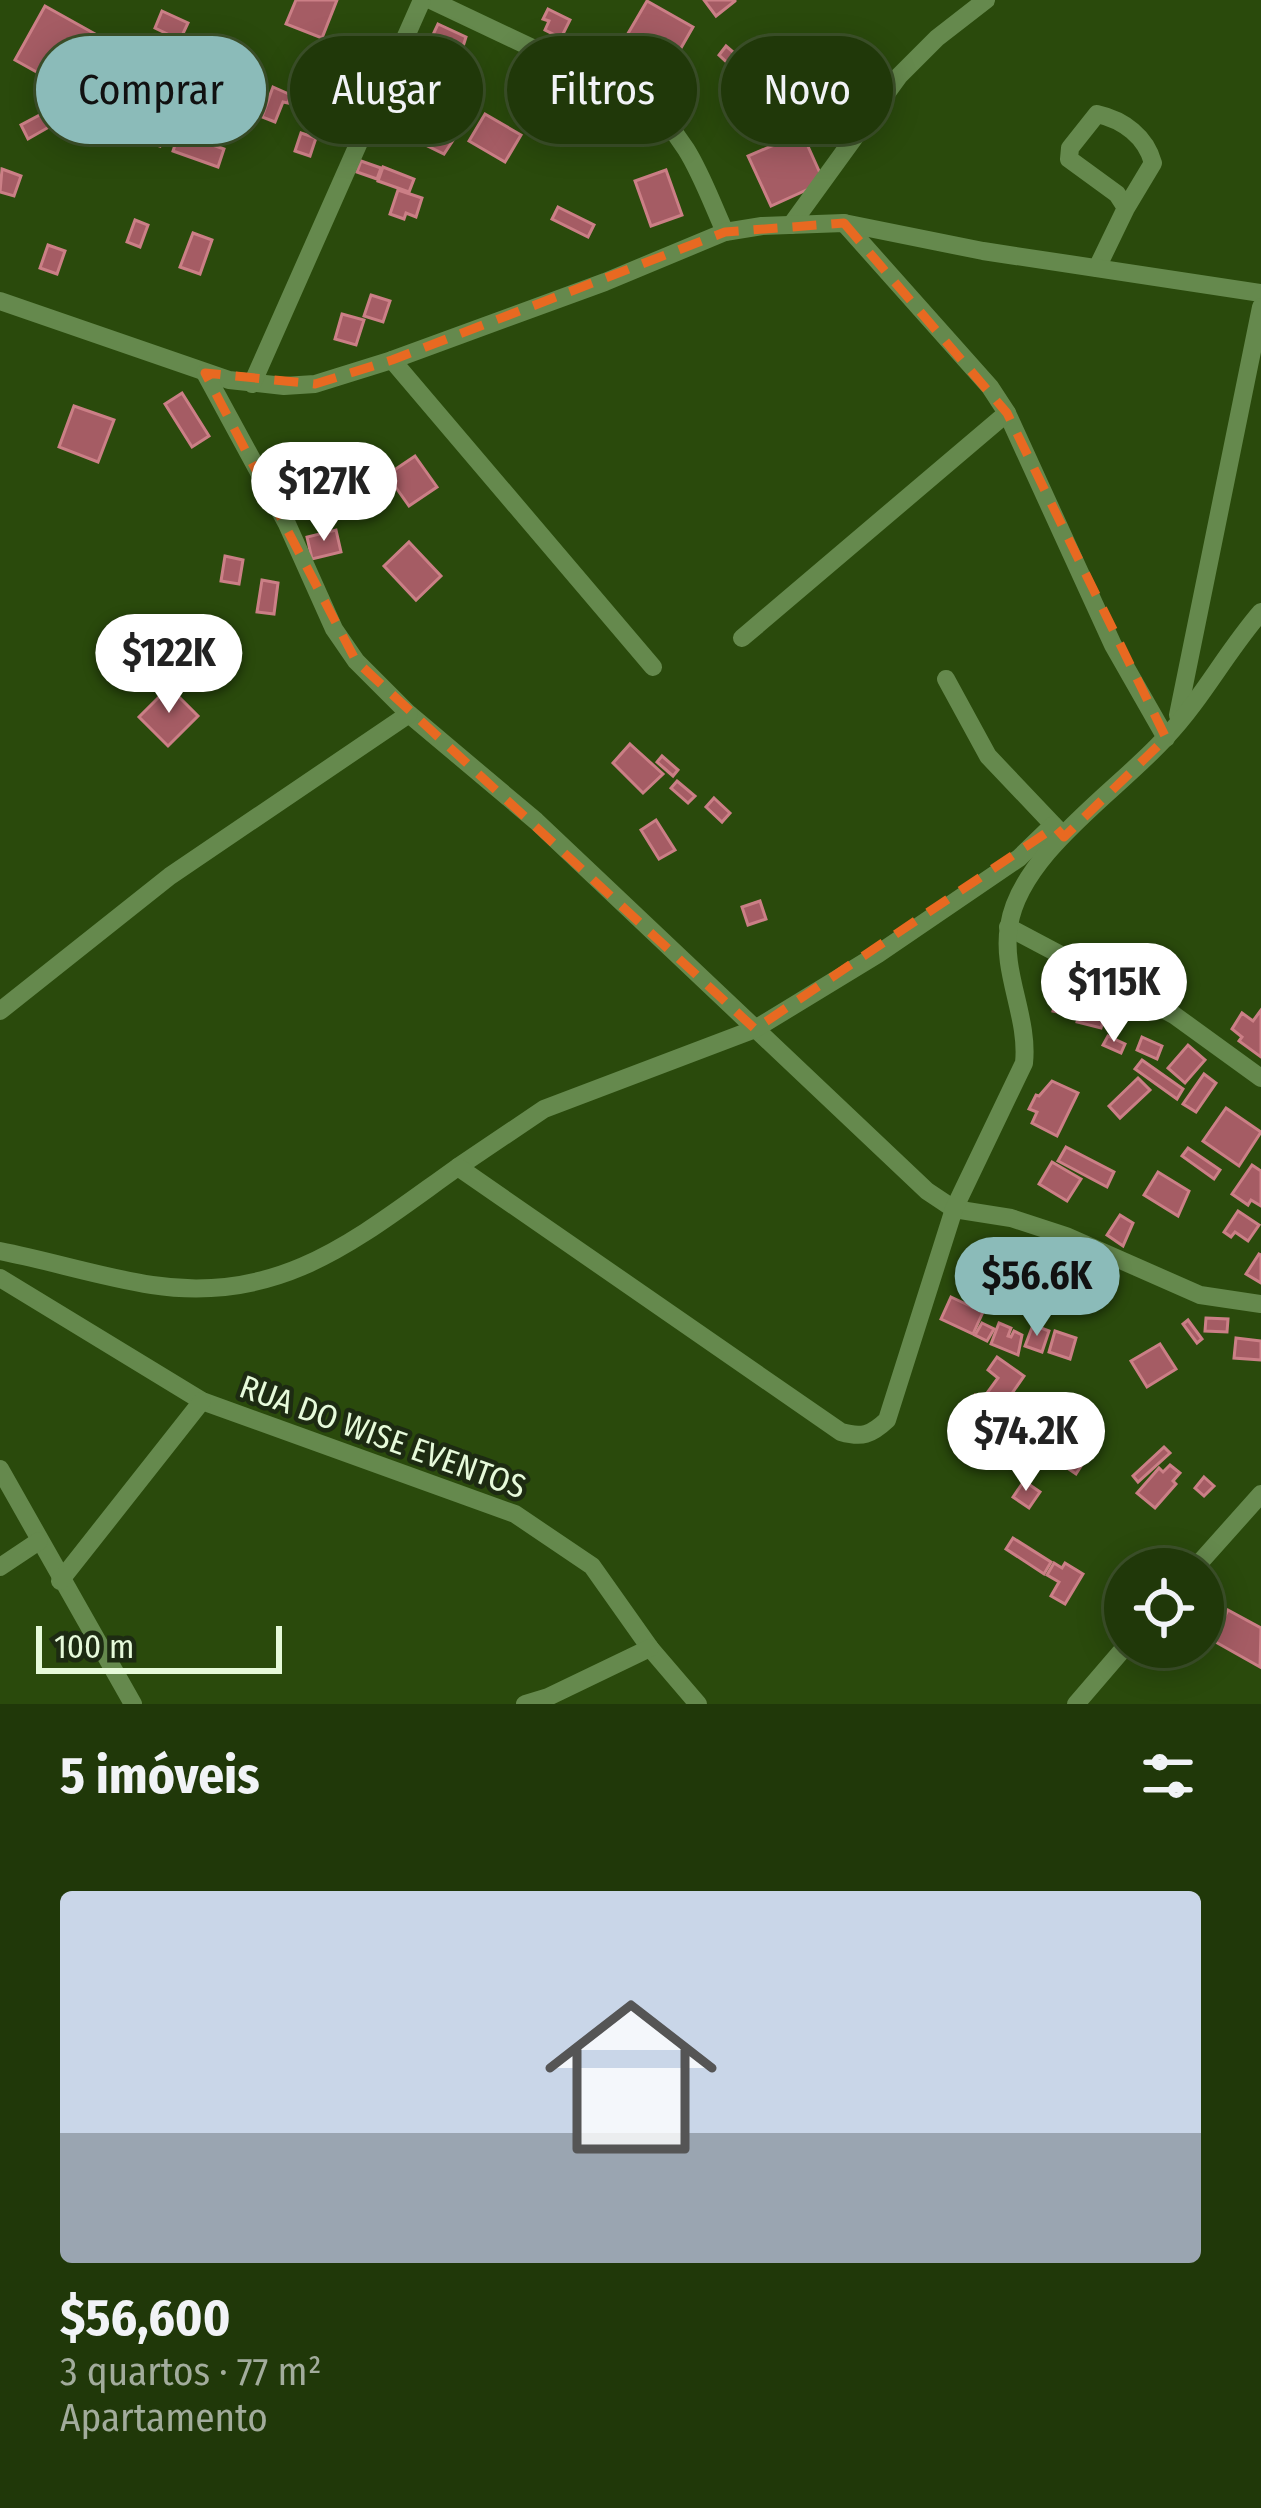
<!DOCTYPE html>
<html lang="pt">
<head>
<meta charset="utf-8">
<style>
	body { margin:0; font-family:"Fira Sans Condensed",sans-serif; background:#2d4317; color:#f1f3f6; height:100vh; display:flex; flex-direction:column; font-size:45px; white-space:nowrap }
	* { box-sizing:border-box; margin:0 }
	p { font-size:39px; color:#a2ac9c }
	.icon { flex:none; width:66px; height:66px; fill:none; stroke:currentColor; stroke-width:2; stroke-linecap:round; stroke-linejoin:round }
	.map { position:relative; height:1704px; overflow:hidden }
	.drawer { display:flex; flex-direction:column; background:#203809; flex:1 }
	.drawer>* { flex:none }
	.top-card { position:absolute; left:36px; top:36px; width:1191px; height:108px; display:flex; gap:24px }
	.controls { position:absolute; left:1104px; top:1548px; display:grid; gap:24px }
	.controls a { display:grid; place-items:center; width:120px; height:120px; border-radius:50%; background:#203809; box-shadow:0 6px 30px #0003,0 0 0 3px #3d522a; font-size:60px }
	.scale { position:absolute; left:36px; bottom:30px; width:246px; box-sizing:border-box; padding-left:12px; border:6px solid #e6fada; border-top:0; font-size:33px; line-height:42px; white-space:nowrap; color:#e6fada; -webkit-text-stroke:9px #1d2b12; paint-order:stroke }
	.price { position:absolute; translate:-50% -102px; padding:0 27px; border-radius:42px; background:#fff; color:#222; font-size:39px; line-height:78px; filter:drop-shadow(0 3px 6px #0008) }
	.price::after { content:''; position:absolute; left:50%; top:72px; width:36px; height:27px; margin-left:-18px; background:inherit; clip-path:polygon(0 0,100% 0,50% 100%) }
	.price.active { background:#8bbbb9; color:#111 }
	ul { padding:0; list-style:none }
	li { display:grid; align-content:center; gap:24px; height:636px; padding:0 60px }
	li span { display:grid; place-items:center; height:372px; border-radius:12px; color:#555 }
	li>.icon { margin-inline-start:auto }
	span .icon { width:216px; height:216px; fill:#fffc; stroke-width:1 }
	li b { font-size:51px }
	h2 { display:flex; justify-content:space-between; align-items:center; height:144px; padding:0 60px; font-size:51px }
	.tag { padding:0 42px; border-radius:54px; background:#203809; box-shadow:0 6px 30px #0003,0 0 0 3px #3d522a; font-size:42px; line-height:108px }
	.tag.active { background:#8bbbb9; color:#111 }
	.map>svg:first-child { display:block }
</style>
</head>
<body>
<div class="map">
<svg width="1261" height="1704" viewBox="0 0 1261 1704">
	<rect width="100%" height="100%" fill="#2a4a0c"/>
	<!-- building -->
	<g fill="#a55c64" stroke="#cb7f86" stroke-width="3">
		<polygon points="296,0 337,0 322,38 286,24"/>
		<polygon points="704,0 735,0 735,1 716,16"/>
		<polygon points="647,1 693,27 669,69 623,42"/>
		<polygon points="45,6 97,35 67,89 15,60"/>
		<polygon points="548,9 570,20 561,38 545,30 549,21 543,19"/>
		<polygon points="162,11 188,23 180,40 155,28"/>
		<polygon points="438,24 466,37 455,72 423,58 428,47 434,50 437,44 430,41"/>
		<polygon points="726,46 740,58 732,67 719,55"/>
		<polygon points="424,70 439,77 434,87 420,80"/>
		<polygon points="150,85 177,94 160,146 132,137"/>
		<polygon points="273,87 291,95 288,103 283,102 275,122 262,117"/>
		<polygon points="808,91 818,99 808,112 799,105"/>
		<polygon points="414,105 461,128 444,154 401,133 414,113 411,111"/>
		<polygon points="49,110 56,123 28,139 21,125"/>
		<polygon points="485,114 521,135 505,162 469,141"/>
		<polygon points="179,133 224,149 218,167 173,151"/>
		<polygon points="301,133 316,138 310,156 295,151"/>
		<polygon points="802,133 824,182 771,206 748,156"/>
		<polygon points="361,161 381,168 377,179 357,172"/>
		<polygon points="383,167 414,179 409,192 378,181"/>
		<polygon points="2,169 21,176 14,196 0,192"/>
		<polygon points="666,170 682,215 651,226 635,181"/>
		<polygon points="398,190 422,198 416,217 406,213 404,219 390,214"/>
		<polygon points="558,207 594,225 588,237 552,219"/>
		<polygon points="135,220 148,225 140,247 127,242"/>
		<polygon points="193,233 212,240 200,274 180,267"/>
		<polygon points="48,245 65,251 57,274 40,268"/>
		<polygon points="371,295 390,301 383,322 364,316"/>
		<polygon points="342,314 364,320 356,345 335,339"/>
		<polygon points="182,393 209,436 192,447 165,404"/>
		<polygon points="74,406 114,420 98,462 59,447"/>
		<polygon points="415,456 437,487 409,506 387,475"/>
		<polygon points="336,530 341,552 312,559 307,537"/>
		<polygon points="409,542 441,576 416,600 384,566"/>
		<polygon points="225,556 243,560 239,584 221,581"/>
		<polygon points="262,580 278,583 274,614 257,612"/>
		<polygon points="169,687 198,716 168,746 139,717"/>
		<polygon points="630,744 663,774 643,793 613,763"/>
		<polygon points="662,756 678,770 673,776 657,762"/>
		<polygon points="677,781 695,796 688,803 671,788"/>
		<polygon points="714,798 730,813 722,822 706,807"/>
		<polygon points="656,820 675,850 659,859 641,830"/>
		<polygon points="760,901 766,919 748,925 742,907"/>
		<polygon points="1057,994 1079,999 1076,1016 1053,1011"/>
		<polygon points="1082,1002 1089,1004 1086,1013 1104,1018 1101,1028 1077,1022"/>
		<polygon points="1261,1010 1261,1057 1239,1041 1242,1037 1232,1029 1242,1013 1253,1021"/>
		<polygon points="1108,1036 1125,1044 1121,1053 1103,1045"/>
		<polygon points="1142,1037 1162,1046 1157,1059 1137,1050"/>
		<polygon points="1188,1045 1205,1060 1185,1083 1168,1068"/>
		<polygon points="1142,1060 1183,1089 1177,1099 1135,1069"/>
		<polygon points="1204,1074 1216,1083 1196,1112 1183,1104"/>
		<polygon points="1138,1078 1150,1090 1120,1118 1109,1106"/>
		<polygon points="1052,1081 1078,1093 1057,1136 1032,1123 1037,1112 1029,1109 1036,1095 1039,1096"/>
		<polygon points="1226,1108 1261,1132 1239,1166 1203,1141"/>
		<polygon points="1066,1147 1114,1172 1107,1187 1058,1161"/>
		<polygon points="1188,1148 1220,1170 1214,1179 1182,1156"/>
		<polygon points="1052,1162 1081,1179 1067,1201 1039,1184"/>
		<polygon points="1252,1165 1261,1171 1261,1206 1251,1200 1248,1205 1232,1194"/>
		<polygon points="1158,1172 1189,1191 1178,1216 1144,1195"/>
		<polygon points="1238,1211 1259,1225 1248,1241 1235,1232 1231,1237 1224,1232"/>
		<polygon points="1120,1215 1133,1223 1123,1246 1107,1235"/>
		<polygon points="1259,1254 1261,1255 1261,1283 1246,1274"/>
		<polygon points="951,1297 983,1312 973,1334 941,1319"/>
		<polygon points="1206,1318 1228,1319 1227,1332 1205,1331"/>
		<polygon points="1188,1320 1202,1339 1197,1343 1183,1324"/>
		<polygon points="982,1323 994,1329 987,1341 975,1335"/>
		<polygon points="999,1323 1011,1328 1008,1336 1011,1337 1014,1331 1022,1335 1018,1355 991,1344"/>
		<polygon points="1033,1325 1049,1331 1042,1352 1025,1346"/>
		<polygon points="1055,1331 1076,1338 1070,1359 1049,1352"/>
		<polygon points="1236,1338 1261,1341 1261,1360 1234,1358"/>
		<polygon points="1160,1344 1176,1369 1147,1387 1131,1361"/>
		<polygon points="997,1357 1024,1376 995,1418 971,1401 975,1395 982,1400 998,1378 988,1370"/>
		<polygon points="1068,1445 1087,1457 1076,1474 1057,1461"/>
		<polygon points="1164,1447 1170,1453 1138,1482 1133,1476"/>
		<polygon points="1170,1465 1180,1473 1173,1481 1176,1484 1155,1508 1137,1493 1159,1468 1163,1472"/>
		<polygon points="1204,1477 1214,1486 1204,1496 1195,1488"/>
		<polygon points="1024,1481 1040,1492 1029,1508 1013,1497"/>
		<polygon points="1013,1538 1051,1562 1044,1574 1006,1549"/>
		<polygon points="1054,1563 1062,1568 1065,1563 1083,1574 1065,1604 1051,1596 1059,1582 1047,1575"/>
		<polygon points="1228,1610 1261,1628 1260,1667 1212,1640"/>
	</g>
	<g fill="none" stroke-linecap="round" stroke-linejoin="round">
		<!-- minor -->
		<g stroke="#65894d" stroke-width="18">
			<path d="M431,0L640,99C690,138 700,176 725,232"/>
			<polyline points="844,223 990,387 1007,413 1113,645 1166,738"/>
			<polyline points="791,225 899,76 937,38 986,0"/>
			<path d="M1097,268L1126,208L1153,163C1146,137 1124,120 1097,114L1070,148L1069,159L1117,194L1126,208"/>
			<polyline points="0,301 229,380 284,386 315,384 392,360 605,282 725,232 762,226 844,223 983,251 1261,293"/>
			<polyline points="392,360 653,667"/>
			<polyline points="205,373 287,524 334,629 356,661 409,714 536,821 927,1191 954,1209 1011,1218 1066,1236 1200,1295 1261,1304"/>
			<polyline points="252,384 422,0"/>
			<polyline points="742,638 1007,413"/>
			<polyline points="946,679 988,756 1061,833"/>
			<polyline points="1178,715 1261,307"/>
			<polyline points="1008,927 1174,1015 1261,1078"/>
			<polyline points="0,1011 170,876 409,714"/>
			<polyline points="458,1167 544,1109 755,1029 878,954 1019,858 1053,825"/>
			<path d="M0,1251C51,1261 101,1277 152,1285C283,1305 359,1237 458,1167L841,1432C862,1438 871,1435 887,1420L954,1209L1024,1063C1029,1017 1001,972 1009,926C1020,853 1119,790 1166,737C1202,699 1227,651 1261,612"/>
			<polyline points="0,1278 202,1401 515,1514 592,1566 650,1648 698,1704"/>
			<polyline points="0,1469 133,1704"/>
			<polyline points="0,1567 39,1541"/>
			<polyline points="1194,1569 1261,1494"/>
			<polyline points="60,1581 202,1401"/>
			<polyline points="525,1704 548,1697 650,1648"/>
			<polyline points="1076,1704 1125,1647"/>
		</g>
	</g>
	<!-- marked area -->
	<path fill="none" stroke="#e86921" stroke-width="9" stroke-dasharray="24 15" stroke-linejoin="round" d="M844,223L1007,413L1166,738L1064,837L1055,827L755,1029L356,661L205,373L315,384L392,360L725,232Z"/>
	<g text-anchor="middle" stroke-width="9" stroke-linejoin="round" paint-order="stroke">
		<!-- street labels -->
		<g font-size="33" fill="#e6fada" stroke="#1d2b12">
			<text transform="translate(383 1436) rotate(20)" y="12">RUA DO WISE EVENTOS</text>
		</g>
	</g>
</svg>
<div class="controls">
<a><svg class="icon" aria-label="locate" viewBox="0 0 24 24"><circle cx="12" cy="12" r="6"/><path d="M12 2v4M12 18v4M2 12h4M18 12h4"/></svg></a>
</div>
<div class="scale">100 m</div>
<b class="price" style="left:324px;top:544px">$127K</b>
<b class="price" style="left:169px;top:716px">$122K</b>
<b class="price" style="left:1114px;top:1045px">$115K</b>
<b class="price active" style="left:1037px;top:1339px">$56.6K</b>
<b class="price" style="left:1026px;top:1494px">$74.2K</b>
<div class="top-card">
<a class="tag active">Comprar</a>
<a class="tag">Alugar</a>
<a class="tag">Filtros</a>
<a class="tag">Novo</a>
</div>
</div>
<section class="drawer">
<h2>5 imóveis<svg class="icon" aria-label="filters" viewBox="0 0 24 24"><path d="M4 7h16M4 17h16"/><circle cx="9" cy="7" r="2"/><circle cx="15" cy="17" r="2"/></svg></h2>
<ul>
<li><span style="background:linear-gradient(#c9d6e8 65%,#9aa5b1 0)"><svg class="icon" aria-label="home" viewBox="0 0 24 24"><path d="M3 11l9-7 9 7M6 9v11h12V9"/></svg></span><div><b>$56,600</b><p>3 quartos · 77 m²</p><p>Apartamento</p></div></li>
</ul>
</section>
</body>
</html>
